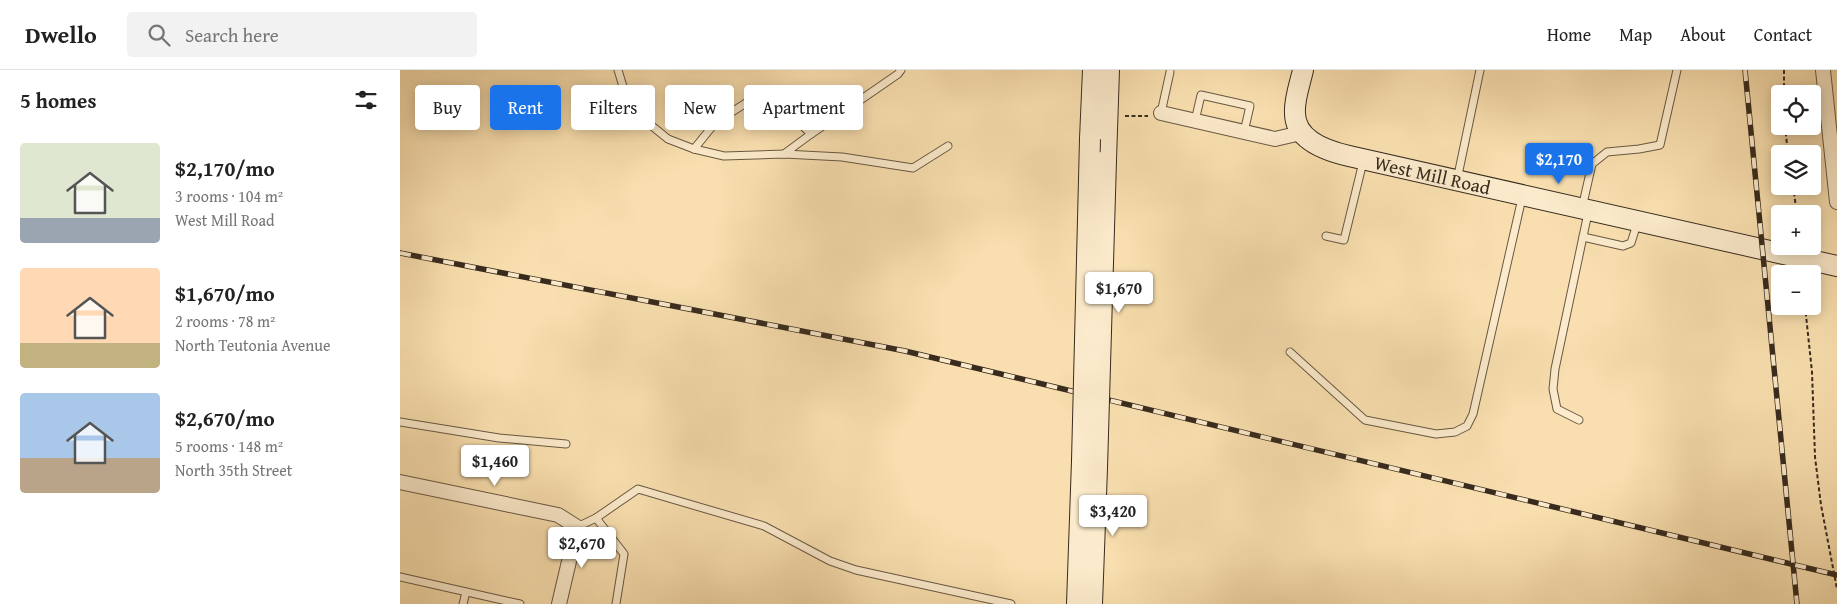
<!DOCTYPE html>
<html lang="en">
<head>
<meta charset="utf-8">
<style>
	body { margin:0; font-family:"Gentium Book Plus",serif; background:#f2f2f2; color:#222; height:100vh; display:flex; flex-direction:column; font-size:19px; white-space:nowrap }
	* { box-sizing:border-box; margin:0 }
	p { font-size:16px; color:#767676 }
	.icon { flex:none; width:28px; height:28px; fill:none; stroke:currentColor; stroke-width:2; stroke-linecap:round; stroke-linejoin:round }
	.map { position:relative; flex:1; overflow:hidden }
	.panel { display:flex; flex-direction:column; background:#fff; width:400px }
	.panel>* { flex:none }
	.hud { position:absolute; left:15px; top:15px; width:475px; height:45px; display:flex; gap:10px }
	.controls { position:absolute; left:1371px; top:15px; display:grid; gap:10px }
	.controls a { display:grid; place-items:center; width:50px; height:50px; border-radius:5px; background:#fff; box-shadow:0 2px 12px #0003; font-size:25px }
	.price { position:absolute; translate:-50% -42px; padding:0 11px; border-radius:5px; background:#fff; color:#222; font-size:16px; line-height:32px; filter:drop-shadow(0 1px 2px #0008) }
	.price::after { content:''; position:absolute; left:50%; top:30px; width:15px; height:11px; margin-left:-8px; background:inherit; clip-path:polygon(0 0,100% 0,50% 100%) }
	.price.current { background:#1a73e8; color:#fff }
	ul { padding:0; list-style:none }
	li { display:flex; align-items:center; gap:15px; height:125px; padding:0 20px }
	li span { display:grid; place-items:center; flex:none; width:140px; height:100px; border-radius:5px; color:#555 }
	li>.icon { margin-inline-start:auto }
	span .icon { width:60px; height:60px; fill:#fffc; stroke-width:1 }
	li b { font-size:21px }
	h2 { display:flex; justify-content:space-between; align-items:center; height:60px; padding:0 20px; font-size:21px }
	.tag { padding:0 18px; border-radius:5px; background:#fff; box-shadow:0 2px 12px #0003; font-size:18px; line-height:45px }
	.tag.current { background:#1a73e8; color:#fff }
	header { display:flex; align-items:center; gap:30px; box-sizing:border-box; height:70px; padding:0 25px; background:#fff; border-bottom:1px solid #e0e0e0 }
	header strong { font-size:24px }
	nav { display:flex; gap:28px; margin-inline-start:auto; font-size:18px }
	.search { width:350px; height:45px; background:#f2f2f2; display:flex; align-items:center; gap:12px; box-sizing:border-box; padding:0 18px; border-radius:5px; color:#767676; font-size:19px }
	main { display:flex; flex:1; min-height:0 }
	.map>svg:first-child { display:block }
</style>
</head>
<body>
<header>
<strong>Dwello</strong>
<div class="search"><svg class="icon" aria-label="search" viewBox="0 0 24 24"><circle cx="10" cy="10" r="6"/><path d="M15 15l6 6"/></svg>Search here</div>
<nav><a>Home</a><a>Map</a><a>About</a><a>Contact</a></nav>
</header>
<main>
<section class="panel">
<h2>5 homes<svg class="icon" aria-label="filters" viewBox="0 0 24 24"><path d="M4 7h16M4 17h16"/><circle cx="9" cy="7" r="2"/><circle cx="15" cy="17" r="2"/></svg></h2>
<ul>
<li><span style="background:linear-gradient(#dfe7d0 75%,#9aa5b1 0)"><svg class="icon" aria-label="home" viewBox="0 0 24 24"><path d="M3 11l9-7 9 7M6 9v11h12V9"/></svg></span><div><b>$2,170/mo</b><p>3 rooms · 104 m²</p><p>West Mill Road</p></div></li>
<li><span style="background:linear-gradient(#ffd9b3 75%,#c2b280 0)"><svg class="icon" aria-label="home" viewBox="0 0 24 24"><path d="M3 11l9-7 9 7M6 9v11h12V9"/></svg></span><div><b>$1,670/mo</b><p>2 rooms · 78 m²</p><p>North Teutonia Avenue</p></div></li>
<li><span style="background:linear-gradient(#a9c7e8 65%,#b9a48a 0)"><svg class="icon" aria-label="home" viewBox="0 0 24 24"><path d="M3 11l9-7 9 7M6 9v11h12V9"/></svg></span><div><b>$2,670/mo</b><p>5 rooms · 148 m²</p><p>North 35th Street</p></div></li>
</ul>
</section>
<div class="map">
<svg width="1437" height="534" viewBox="0 0 1437 534">
	<rect width="100%" height="100%" fill="#f9dfaf"/>
	<filter id="stains"><feTurbulence type="fractalNoise" baseFrequency=".004" numOctaves="4"/><feColorMatrix values="0 0 0 0 .2 0 0 0 0 .09 0 0 0 0 .02 0 0 0 .5 -.17"/></filter>
	<radialGradient id="worn" r=".72"><stop offset=".6" stop-color="#630" stop-opacity="0"/><stop offset="1" stop-color="#630" stop-opacity=".3"/></radialGradient>
	<g fill="none" stroke-linecap="round" stroke-linejoin="round">
		<defs>
			<g id="lane">
				<polyline points="218,0 228,33 247,52 268,69 294,79 324,86 384,84 442,87 513,98 548,76"/>
				<polyline points="761,43 770,2"/>
				<polyline points="795,51 801,25 850,36 844,62"/>
				<polyline points="294,79 315,53 352,29 377,31 411,64"/>
				<polyline points="384,84 411,64 498,4 501,0"/>
				<polyline points="1057,110 1080,0"/>
				<polyline points="1182,138 1192,94 1207,82 1239,79 1260,75 1277,0"/>
				<polyline points="926,166 944,170 963,92"/>
				<polyline points="1183,167 1223,176 1231,173 1237,154"/>
				<polyline points="890,282 965,350 1036,364 1055,362 1067,356 1073,344 1122,128"/>
				<polyline points="1179,350 1157,339 1153,319 1155,299 1188,143"/>
				<polyline points="0,352 99,368 166,374"/>
				<polyline points="196,448 224,484 216,534"/>
				<polyline points="177,457 196,448 238,419 364,456 430,491 456,500 611,534"/>
				<polyline points="0,507 120,534"/>
				<polyline points="63,534 66,522"/>
			</g>
			<g id="street">
				<polyline points="1423,0 1437,132"/>
				<polyline points="761,43 875,69 901,63"/>
				<polyline points="0,412 158,445 177,457 159,534"/>
			</g>
			<g id="secondary">
				<path id="s1" d="M903,0C900,14 894,29 895,43C895,70 927,81 949,86L1437,196"/>
				<polyline points="690,69 693,0"/>
				<polyline points="706,90 709,0"/>
				<polyline points="677,534 682,391"/>
				<polyline points="692,534 697,398"/>
			</g>
		</defs>
		<!-- lane casing -->
		<use href="#lane" stroke="#685842" stroke-width="9"/>
		<!-- street casing -->
		<use href="#street" stroke="#685842" stroke-width="16"/>
		<!-- secondary casing -->
		<use href="#secondary" stroke="#382b1e" stroke-width="22"/>
		<!-- path -->
		<g stroke="#382b1e" stroke-width="2" stroke-dasharray="4 2.5" stroke-linecap="butt">
			<polyline points="1384,0 1384,24"/>
			<polyline points="725,46 748,46"/>
			<polyline points="1385,56 1388,84"/>
			<polyline points="1393,116 1397,144"/>
			<polyline points="1405,236 1412,302 1415,387 1421,435 1437,519"/>
		</g>
		<!-- lane -->
		<use href="#lane" stroke="#fbeacb" stroke-width="7"/>
		<!-- street -->
		<use href="#street" stroke="#fbeacb" stroke-width="14"/>
		<!-- secondary -->
		<use href="#secondary" stroke="#fbeacb" stroke-width="20"/>
		<defs>
			<g id="rail">
				<polyline points="1345,0 1397,534"/>
				<polyline points="0,183 505,281 1437,505"/>
			</g>
		</defs>
		<!-- rail casing -->
		<use href="#rail" stroke="#382b1e" stroke-width="5.5"/>
		<!-- rail -->
		<use href="#rail" stroke="#fbeacb" stroke-width="4" stroke-dasharray="11" stroke-linecap="butt"/>
		<defs>
			<g id="secondary-bridge">
				<polyline points="682,391 690,69"/>
				<polyline points="697,398 706,90"/>
			</g>
		</defs>
		<!-- secondary-bridge casing -->
		<use href="#secondary-bridge" stroke="#382b1e" stroke-width="22" stroke-linecap="butt"/>
		<!-- secondary-bridge -->
		<use href="#secondary-bridge" stroke="#fbeacb" stroke-width="20"/>
	</g>
	<g text-anchor="middle" stroke-width="4" stroke-linejoin="round" paint-order="stroke">
		<!-- street labels -->
		<g font-size="19" fill="#382b1e" stroke="#fbeacb">
			<text dy="7" stroke="none"><textPath href="#s1" startOffset="204">West Mill Road</textPath></text>
		</g>
	</g>
	<rect width="100%" height="100%" filter="url(#stains)"/>
	<rect width="100%" height="100%" fill="url(#worn)"/>
</svg>
<div class="controls">
<a><svg class="icon" aria-label="locate" viewBox="0 0 24 24"><circle cx="12" cy="12" r="6"/><path d="M12 2v4M12 18v4M2 12h4M18 12h4"/></svg></a>
<a><svg class="icon" aria-label="layers" viewBox="0 0 24 24"><path d="M12 4l9 5-9 5-9-5zM3 14l9 5 9-5"/></svg></a>
<a>+</a>
<a>−</a>
</div>
<b class="price current" style="left:1159px;top:115px">$2,170</b>
<b class="price" style="left:719px;top:244px">$1,670</b>
<b class="price" style="left:95px;top:417px">$1,460</b>
<b class="price" style="left:713px;top:467px">$3,420</b>
<b class="price" style="left:182px;top:499px">$2,670</b>
<div class="hud">
<a class="tag">Buy</a>
<a class="tag current">Rent</a>
<a class="tag">Filters</a>
<a class="tag">New</a>
<a class="tag">Apartment</a>
</div>
</div>
</main>
</body>
</html>
